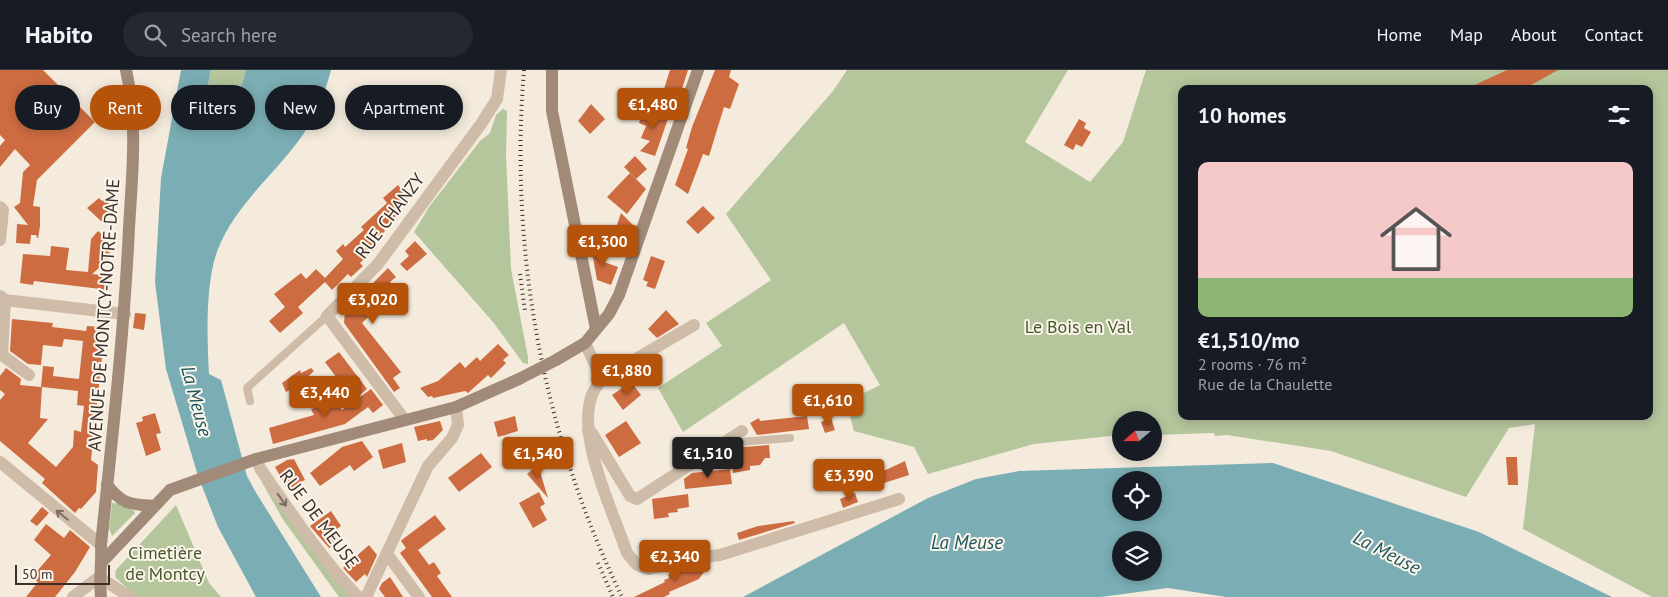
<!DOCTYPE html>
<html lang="en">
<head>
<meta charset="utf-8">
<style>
	body { margin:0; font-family:"PT Sans",sans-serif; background:#242831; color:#f1f3f6; height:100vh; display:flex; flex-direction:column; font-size:19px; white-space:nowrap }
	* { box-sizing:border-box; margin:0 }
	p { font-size:16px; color:#9ea1a6 }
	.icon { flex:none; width:28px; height:28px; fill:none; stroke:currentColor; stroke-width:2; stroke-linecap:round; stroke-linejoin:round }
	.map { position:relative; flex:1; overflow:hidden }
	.side { position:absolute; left:1178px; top:15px; width:475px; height:335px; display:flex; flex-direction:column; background:#171b24; border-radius:10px; box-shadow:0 2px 12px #0003 }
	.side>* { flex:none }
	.guide { position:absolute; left:15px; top:15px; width:475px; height:45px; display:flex; gap:10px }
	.needle { width:32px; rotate:250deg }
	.fabs { position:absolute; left:1112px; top:341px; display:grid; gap:10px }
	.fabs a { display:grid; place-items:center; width:50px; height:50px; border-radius:50%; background:#171b24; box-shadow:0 2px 12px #0003; font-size:25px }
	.scale { position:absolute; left:15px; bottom:12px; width:95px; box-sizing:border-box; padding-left:5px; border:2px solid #3a2f29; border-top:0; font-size:14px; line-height:18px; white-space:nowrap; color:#3a2f29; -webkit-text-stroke:4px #fbf4ea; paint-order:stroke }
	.price { position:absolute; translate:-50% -42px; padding:0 11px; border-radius:5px; background:#b45309; color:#fff; font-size:16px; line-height:32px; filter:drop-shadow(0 1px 2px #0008) }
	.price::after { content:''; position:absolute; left:50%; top:30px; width:15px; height:11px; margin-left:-8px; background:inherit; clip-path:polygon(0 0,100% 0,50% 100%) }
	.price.active { background:#222; color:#fff }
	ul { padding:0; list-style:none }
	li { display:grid; align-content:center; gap:10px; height:265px; padding:0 20px }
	li span { display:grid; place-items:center; height:155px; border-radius:10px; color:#555 }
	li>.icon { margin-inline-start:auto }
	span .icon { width:90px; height:90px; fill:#fffc; stroke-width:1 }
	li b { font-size:21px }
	h2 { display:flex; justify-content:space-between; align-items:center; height:60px; padding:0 20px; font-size:21px }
	.pill { padding:0 18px; border-radius:22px; background:#171b24; box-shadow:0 2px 12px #0003; font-size:18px; line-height:45px }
	.pill.active { background:#b45309; color:#fff }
	header { display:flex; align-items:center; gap:30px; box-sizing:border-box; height:70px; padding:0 25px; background:#171b24; border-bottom:1px solid #363941 }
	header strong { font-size:24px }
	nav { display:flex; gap:28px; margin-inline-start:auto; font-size:18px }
	.search { width:350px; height:45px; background:#242831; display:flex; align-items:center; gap:12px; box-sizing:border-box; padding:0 18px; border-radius:28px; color:#9ea1a6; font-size:19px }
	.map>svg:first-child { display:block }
</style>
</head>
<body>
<header>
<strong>Habito</strong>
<div class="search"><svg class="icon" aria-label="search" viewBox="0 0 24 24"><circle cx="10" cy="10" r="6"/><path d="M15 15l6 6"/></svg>Search here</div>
<nav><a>Home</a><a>Map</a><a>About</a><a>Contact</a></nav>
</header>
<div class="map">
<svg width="1668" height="527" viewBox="0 0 1668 527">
	<rect width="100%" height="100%" fill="#f4ebdd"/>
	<!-- green -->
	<g fill="#b5c59c" fill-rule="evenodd">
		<polygon points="211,0 246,0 239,25 229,31 208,32 206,25"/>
		<path d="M847,0H1068L1025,72L1090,112L1123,72L1146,0H1668V527H1652L1523,459L1535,354L1509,358L1466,427L1331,381L1227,365L1215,366L1214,363L1154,365V350H1121V365L1034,374L928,404L914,377L854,361L846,332L880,315L844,253L683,362L658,318L722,276L706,253L771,210L726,144L833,21ZM1181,19H1649V346H1181Z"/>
		<polygon points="503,39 507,41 506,85 511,199 528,287 528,294 523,293 493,252 414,162 429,137 480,71 490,63 496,45"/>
		<polygon points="258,405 358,527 339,527 282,448"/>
		<path d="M112,433C117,432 134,438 135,443L112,466L109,458Z"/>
		<polygon points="176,435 209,513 221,527 137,527 115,507 116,500"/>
	</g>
	<!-- water -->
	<g fill="#7aaeb4" fill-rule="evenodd">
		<path d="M181,0H211L206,25L208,32L229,31L239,25L246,0H331C325,23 317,43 304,63C277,103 236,133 218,179C205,212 207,268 209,304L221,310L247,406L255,421L321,527H256L218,457L198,406L166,299L155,212L161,108Z"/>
		<path d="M1273,393L1479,462L1612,527H1226L1168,518L1101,527H743L928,428L976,409L1019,401ZM1121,410H1154V442H1121ZM1121,470H1154V502H1121Z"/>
	</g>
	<!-- building -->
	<g fill="#ce6c41" fill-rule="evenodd">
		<polygon points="0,0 43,0 95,52 37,110 33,136 40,137 40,156 38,169 36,165 31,165 30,174 16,173 17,154 28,155 14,137 20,133 23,102 30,95 15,79 0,97 0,76 5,70 0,65"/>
		<polygon points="670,0 688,0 680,25 664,19"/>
		<polygon points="715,0 731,0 729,7 739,14 730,39 724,37 709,86 703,84 688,124 675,115 688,79 686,78 692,57"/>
		<polygon points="1507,0 1558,0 1524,19 1466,19"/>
		<polygon points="591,34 605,49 590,64 578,51"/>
		<polygon points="657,39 670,43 655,86 640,81 650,71 641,68 646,56 639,53 643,40 655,44"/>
		<polygon points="1079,49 1086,53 1084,58 1091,62 1082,77 1076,74 1073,80 1064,75"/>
		<polygon points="635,86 647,99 636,109 624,97"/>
		<polygon points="630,103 646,119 627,144 607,127"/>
		<polygon points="398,115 405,124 400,128 404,133 396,141 398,144 383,158 385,161 381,165 383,167 375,174 377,177 360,193 363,196 351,207 348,204 332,220 325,212 298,237 303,243 280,263 269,251 285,237 274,224 301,203 306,209 316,199 325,208 343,189 336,181 343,174 345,177 364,160 361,157 387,133 383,128"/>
		<polygon points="99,128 102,131 105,129 111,136 108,140 111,143 102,152 87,138"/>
		<polygon points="703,136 715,148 698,164 686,152"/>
		<polygon points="621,143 633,155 629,166 615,161"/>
		<polygon points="98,161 109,171 104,177 113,186 92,204 110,206 109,220 34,211 33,215 20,213 23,184 50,186 51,176 69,178 66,200 88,202 91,169"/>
		<polygon points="415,171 427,184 407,201 400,194 409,186 405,181"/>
		<polygon points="590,171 606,186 601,191 618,197 611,215 597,210"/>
		<polygon points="651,186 665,191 655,219 646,216 648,212 643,210"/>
		<polygon points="388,198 396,207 390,212 397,219 362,253 401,302 393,308 400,318 394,322 344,253 345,241"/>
		<polygon points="666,240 679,254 657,268 648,259"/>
		<polygon points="135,243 146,244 144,260 133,258"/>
		<path d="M12,249L53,253L52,257L86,261L87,256L100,257L97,287H102L91,390L98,395L96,422L81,439L79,438L75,443L42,413L45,409L0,371V330L5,324L0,320V306L6,298L21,309L20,315L41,317L43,296L54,297L53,306L79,309L83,271L64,269L62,277L43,275L41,295L28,294L10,281ZM42,317L78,321L77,335L84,336L81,362L74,360L73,377L56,397L28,373L48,349L40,348Z"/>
		<polygon points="498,274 509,285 503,290 506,293 491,308 488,305 468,323 465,321 433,328 432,326 428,327 420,318 438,311 460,292 465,298 477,287 480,291"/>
		<polygon points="339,282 367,319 360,325 345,306 339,311 325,292"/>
		<polygon points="311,298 314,301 299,315 286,322 282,313 300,300 301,303"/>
		<polygon points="631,312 641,325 623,340 612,325"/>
		<polygon points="371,319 383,335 373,343 368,337 345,354 273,374 269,358 314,345 311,339 325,335 334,329 342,340"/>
		<polygon points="155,343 161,363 156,364 161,380 146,386 136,353 143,351 142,347"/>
		<polygon points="515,346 518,361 498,367 494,352"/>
		<polygon points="807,346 809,359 757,365 750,353 759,348 760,351"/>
		<polygon points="831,348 835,360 825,363 821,352"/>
		<polygon points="440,351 443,360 433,370 427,371 427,369 418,371 414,357"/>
		<polygon points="626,351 641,373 619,387 605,365"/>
		<polygon points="362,371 373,387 354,401 350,395 320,416 310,403 342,377"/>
		<polygon points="402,373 406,392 383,399 378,380"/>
		<polygon points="769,375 770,388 765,388 760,395 750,396 750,400 733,403 730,378"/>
		<polygon points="481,383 492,397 459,422 448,408"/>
		<polygon points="1506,387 1517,387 1518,415 1508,415"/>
		<polygon points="294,389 305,410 299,413 299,418 294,416 288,420 275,397 287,390"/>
		<polygon points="905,391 909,405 881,414 877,404"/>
		<polygon points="538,395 548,428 527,404"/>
		<polygon points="730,399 732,414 685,419 684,409 692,403"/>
		<polygon points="539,422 545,434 540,437 547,450 533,458 519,433"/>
		<polygon points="855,423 858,432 843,438 840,429"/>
		<polygon points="688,424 689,437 677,439 678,442 668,443 669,447 654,449 652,429"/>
		<polygon points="42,437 49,443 37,456 30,451"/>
		<polygon points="331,441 341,456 334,461 340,470 329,478 310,456"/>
		<polygon points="435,445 446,459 418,480 429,495 434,492 441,503 437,506 452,527 432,527 400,483 406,478 401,471 403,469"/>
		<polygon points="794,451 795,453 739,470 737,463 758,456"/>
		<polygon points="46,454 64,468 70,460 90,477 75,502 55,527 26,527 38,512 32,507 51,485 34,470"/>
		<polygon points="369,475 377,485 367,507 365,504 356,512 343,498"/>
		<polygon points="701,496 704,502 699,509 669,522 670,524 664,527 634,527 665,512 664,510 669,508 668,505 683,499"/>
		<polygon points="390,507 396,516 403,527 385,527 379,519 382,513"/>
	</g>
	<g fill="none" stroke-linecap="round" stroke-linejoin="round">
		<!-- lane -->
		<g stroke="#cebba8" stroke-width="8">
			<polyline points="250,331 247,318 327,246"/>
			<polyline points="727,373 790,368"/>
		</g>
		<!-- street -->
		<g stroke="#cebba8" stroke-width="12">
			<polyline points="0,137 3,140 0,170"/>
			<polyline points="0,226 5,230 125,244"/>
			<polyline points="5,230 2,285 29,305"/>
			<polyline points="585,273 602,309"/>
			<path d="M602,309C599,314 594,319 592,325C576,367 613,441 627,483L637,495L649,499L688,489L720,485L899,429"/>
			<polyline points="602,309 694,255"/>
			<polyline points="404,349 327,246 378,194 481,54 497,29 501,0"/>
			<polyline points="588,361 592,363 630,426 637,429 742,361"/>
			<path d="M256,389L260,398C291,443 321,488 358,527"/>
			<polyline points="0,392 101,475"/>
			<polyline points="387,484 419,527"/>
			<polyline points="73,527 99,507 130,527"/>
			<polyline points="366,527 428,396 452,368 458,355 456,337"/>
		</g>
		<!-- secondary -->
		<g stroke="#a28a79" stroke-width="12">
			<polyline points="552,0 552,41 596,259"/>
			<polyline points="556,290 585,273 609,244 619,225 698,0"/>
			<path d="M107,415C123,435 130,434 154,436"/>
			<polyline points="102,492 170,420 256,389 456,337 519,309"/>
			<path d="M101,527C99,509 102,493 101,475C112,369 124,264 129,158C132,106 138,52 126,0"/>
		</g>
		<!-- rail -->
		<g stroke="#3a2f29" stroke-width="4" stroke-dasharray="1 4" stroke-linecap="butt">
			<path d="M524,0C509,181 543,364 622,527"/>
			<polyline points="520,204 525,241"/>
			<polyline points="598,493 613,527"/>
		</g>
		<!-- secondary-bridge -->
		<polyline stroke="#a28a79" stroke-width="12" points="519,309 556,290"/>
	</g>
	<!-- one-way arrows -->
	<defs><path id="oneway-shaft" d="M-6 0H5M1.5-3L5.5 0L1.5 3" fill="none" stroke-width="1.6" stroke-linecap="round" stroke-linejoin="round" transform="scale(1.25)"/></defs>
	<g stroke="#7d6e62">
		<use href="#oneway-shaft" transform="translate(282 430) rotate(55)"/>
		<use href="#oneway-shaft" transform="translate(62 445) rotate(-141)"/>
	</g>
	<g text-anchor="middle" stroke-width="4" stroke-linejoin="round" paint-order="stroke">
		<!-- street labels -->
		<g font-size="18" fill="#3a2f29" stroke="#fbf4ea">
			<text transform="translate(390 146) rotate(-53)" y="6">RUE CHANZY</text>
			<text transform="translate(104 245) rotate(-86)" y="6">AVENUE DE MONTCY-NOTRE-DAME</text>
			<text transform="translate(319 449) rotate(53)" y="6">RUE DE MEUSE</text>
		</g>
		<!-- park labels -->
		<g font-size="18" fill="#465a2a" stroke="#fbf4ea">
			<text x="1078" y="263">Le Bois en Val</text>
			<text x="165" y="489">Cimetière<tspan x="165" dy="21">de Montcy</tspan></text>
		</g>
		<!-- water labels -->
		<g font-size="19" font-style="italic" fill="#1b565f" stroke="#fbf4ea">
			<text transform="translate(197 331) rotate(75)" y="7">La Meuse</text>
			<text x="967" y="479">La Meuse</text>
			<text transform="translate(1387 482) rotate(27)" y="7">La Meuse</text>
		</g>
	</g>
</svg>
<div class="fabs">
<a><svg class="needle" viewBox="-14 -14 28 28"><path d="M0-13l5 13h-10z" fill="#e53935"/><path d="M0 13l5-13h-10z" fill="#9ea1a6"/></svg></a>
<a><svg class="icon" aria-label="locate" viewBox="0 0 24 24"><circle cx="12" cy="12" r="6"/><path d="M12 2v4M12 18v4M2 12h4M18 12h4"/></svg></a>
<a><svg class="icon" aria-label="layers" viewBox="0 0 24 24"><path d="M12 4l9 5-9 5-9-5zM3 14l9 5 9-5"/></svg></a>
</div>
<div class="scale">50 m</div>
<b class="price" style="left:653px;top:60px">€1,480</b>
<b class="price" style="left:603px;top:197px">€1,300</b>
<b class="price" style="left:373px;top:255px">€3,020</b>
<b class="price" style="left:627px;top:326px">€1,880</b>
<b class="price" style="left:325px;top:348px">€3,440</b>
<b class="price" style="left:828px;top:356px">€1,610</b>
<b class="price" style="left:538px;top:409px">€1,540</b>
<b class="price active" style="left:708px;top:409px">€1,510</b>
<b class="price" style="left:849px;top:431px">€3,390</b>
<b class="price" style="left:675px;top:512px">€2,340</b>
<div class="guide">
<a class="pill">Buy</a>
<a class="pill active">Rent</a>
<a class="pill">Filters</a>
<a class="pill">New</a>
<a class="pill">Apartment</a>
</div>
<section class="side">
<h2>10 homes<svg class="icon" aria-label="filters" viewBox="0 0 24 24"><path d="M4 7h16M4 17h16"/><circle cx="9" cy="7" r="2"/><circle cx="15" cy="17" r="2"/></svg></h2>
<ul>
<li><span style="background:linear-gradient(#f6c9c9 75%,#8fb573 0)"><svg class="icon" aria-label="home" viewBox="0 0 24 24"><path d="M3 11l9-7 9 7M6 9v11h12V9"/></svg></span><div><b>€1,510/mo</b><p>2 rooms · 76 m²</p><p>Rue de la Chaulette</p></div></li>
</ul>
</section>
</div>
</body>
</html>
